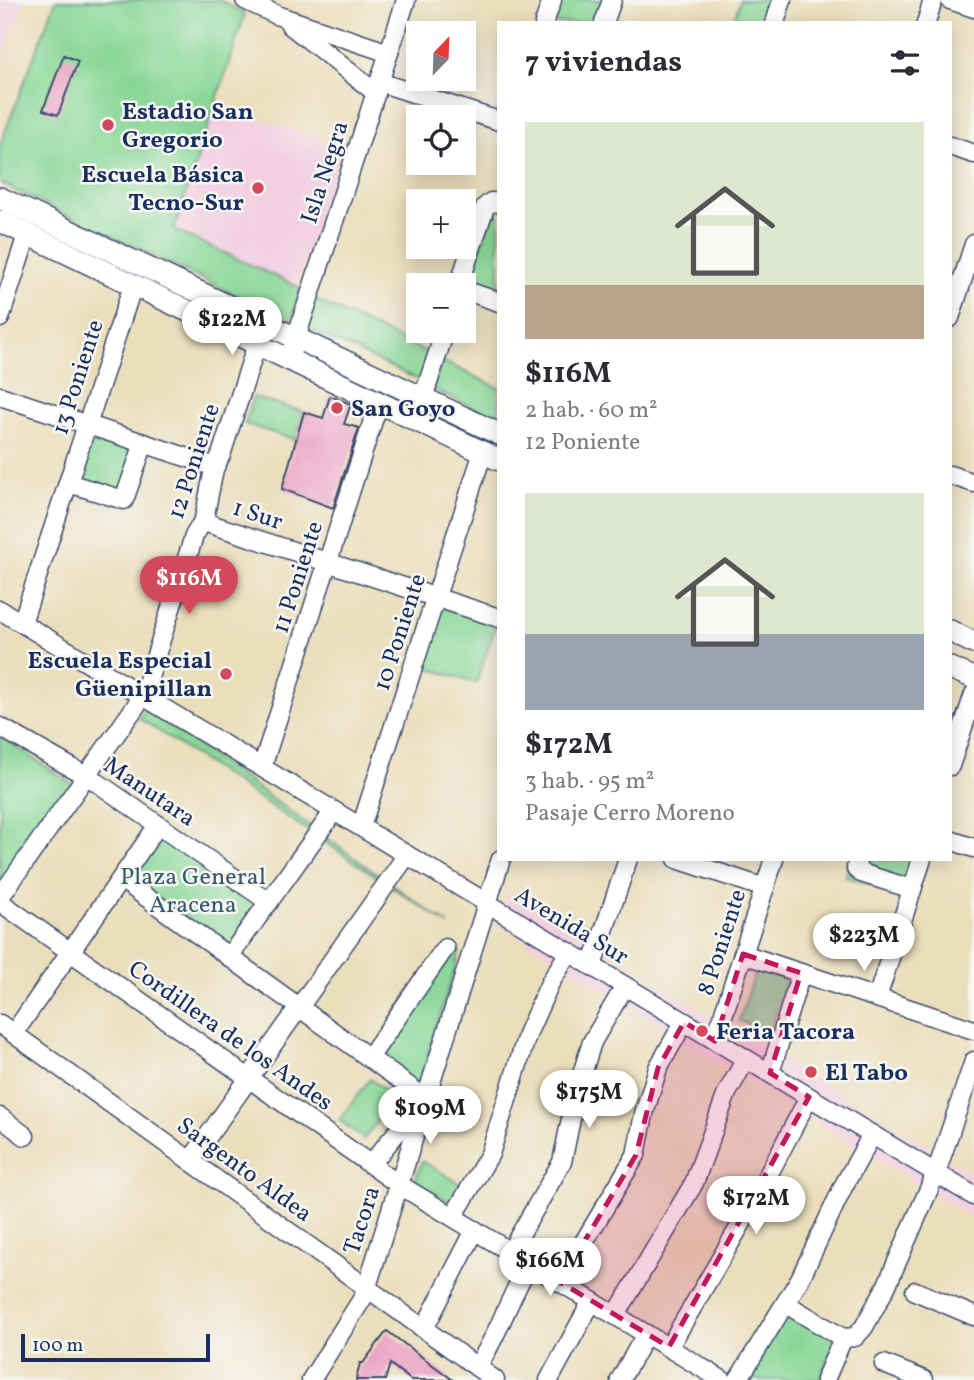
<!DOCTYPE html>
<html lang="es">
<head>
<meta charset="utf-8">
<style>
	body { margin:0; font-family:Vollkorn,serif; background:#f2f2f3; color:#2b2b33; height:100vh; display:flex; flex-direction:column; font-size:26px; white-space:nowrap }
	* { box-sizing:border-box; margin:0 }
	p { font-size:23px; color:#7c7c81 }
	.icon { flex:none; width:38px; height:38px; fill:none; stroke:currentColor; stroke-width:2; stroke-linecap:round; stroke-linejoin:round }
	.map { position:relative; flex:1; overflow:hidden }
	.details { position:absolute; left:497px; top:21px; width:455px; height:840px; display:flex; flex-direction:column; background:#fff; border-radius:0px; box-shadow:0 4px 18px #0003 }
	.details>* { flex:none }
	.needle { width:46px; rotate:23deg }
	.fabs { position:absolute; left:406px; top:21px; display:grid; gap:14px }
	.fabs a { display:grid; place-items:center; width:70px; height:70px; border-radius:0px; background:#fff; box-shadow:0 4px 18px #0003; font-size:35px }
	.scale { position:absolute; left:21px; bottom:18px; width:189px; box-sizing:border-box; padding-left:7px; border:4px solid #1b2f5e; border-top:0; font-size:19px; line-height:24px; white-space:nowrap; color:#1b2f5e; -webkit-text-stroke:5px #f6f6f2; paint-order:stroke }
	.price { position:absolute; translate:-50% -60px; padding:0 16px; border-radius:24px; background:#fff; color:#222; font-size:23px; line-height:46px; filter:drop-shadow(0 2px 4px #0008) }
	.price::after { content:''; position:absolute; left:50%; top:42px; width:21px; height:16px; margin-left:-10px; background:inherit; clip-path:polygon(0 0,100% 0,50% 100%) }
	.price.selected { background:#d1495b; color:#fff }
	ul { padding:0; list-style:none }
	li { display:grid; align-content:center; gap:14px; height:371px; padding:0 28px }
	li span { display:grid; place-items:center; height:217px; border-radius:0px; color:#555 }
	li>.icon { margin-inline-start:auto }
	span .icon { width:126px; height:126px; fill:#fffc; stroke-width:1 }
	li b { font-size:30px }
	h2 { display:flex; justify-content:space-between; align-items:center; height:84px; padding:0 28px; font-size:30px }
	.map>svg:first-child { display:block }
</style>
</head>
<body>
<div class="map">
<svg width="974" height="1380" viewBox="0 0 974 1380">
	<rect width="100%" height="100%" fill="#f6f6f2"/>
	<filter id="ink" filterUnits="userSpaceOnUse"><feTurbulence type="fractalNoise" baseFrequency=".0143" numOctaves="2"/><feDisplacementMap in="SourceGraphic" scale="14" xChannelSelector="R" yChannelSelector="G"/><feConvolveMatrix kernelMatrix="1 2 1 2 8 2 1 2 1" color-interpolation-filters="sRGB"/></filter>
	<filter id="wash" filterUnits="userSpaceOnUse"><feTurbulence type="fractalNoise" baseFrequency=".00686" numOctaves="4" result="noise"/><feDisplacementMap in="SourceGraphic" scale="28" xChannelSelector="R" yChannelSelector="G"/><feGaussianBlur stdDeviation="1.57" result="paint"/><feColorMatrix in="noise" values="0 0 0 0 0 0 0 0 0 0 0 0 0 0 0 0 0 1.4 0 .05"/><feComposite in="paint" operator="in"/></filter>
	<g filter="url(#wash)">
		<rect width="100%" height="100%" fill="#ebdebb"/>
		<!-- built -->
		<g fill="#f3cfe0">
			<polygon points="0,0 24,0 0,66"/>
			<polygon points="216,105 343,146 297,286 174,230"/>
			<polygon points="508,893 974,1175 974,1218 764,1091 498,923"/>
		</g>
		<!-- green -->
		<g fill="#88d796" stroke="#52837a" stroke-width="2">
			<polygon points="56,0 220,0 245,14 174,230 297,286 301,290 291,321 0,183 0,145"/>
			<polygon points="557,0 607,0 600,23 549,23"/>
			<polygon points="740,0 773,0 766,23 733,23"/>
			<polygon points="492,213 499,215 499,295 468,285"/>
			<polygon points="314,299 430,354 421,381 304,327"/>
			<polygon points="442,361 499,388 499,419 432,389"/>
			<polygon points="253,397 304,412 296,440 245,424"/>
			<polygon points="94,434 135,448 125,493 74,477 88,437"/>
			<polygon points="445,608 496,625 476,683 422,666 441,609"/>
			<polygon points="146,709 449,925 139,718"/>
			<polygon points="0,736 72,784 0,888"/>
			<polygon points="160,832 259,902 228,948 128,877"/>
			<polygon points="851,859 914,859 903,894 845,877"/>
			<polygon points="450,951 460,951 420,1081 415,1083 375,1055"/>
			<polygon points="756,970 787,980 770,1032 739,1021"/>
			<polygon points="370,1079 395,1097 364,1139 339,1120"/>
			<polygon points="422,1161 464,1186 456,1206 415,1181"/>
			<polygon points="795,1313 836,1341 819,1380 748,1380 784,1316"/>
		</g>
		<g id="blocks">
			<!-- building -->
			<g fill="#eba3c5">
				<polygon points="64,55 78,61 58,115 43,110"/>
				<polygon points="330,396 351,404 344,424 359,428 333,508 282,489 304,412 323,418"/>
				<polygon points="387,1331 453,1380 411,1380 390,1364 385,1380 356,1380 360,1363 363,1363"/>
			</g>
		</g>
	</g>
	<g filter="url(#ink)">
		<use href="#blocks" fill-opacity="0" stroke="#3a496c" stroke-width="2"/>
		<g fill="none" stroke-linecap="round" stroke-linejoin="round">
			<defs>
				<g id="minor">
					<polyline points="245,0 279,16 389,53"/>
					<polyline points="950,0 974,8"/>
					<polyline points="544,23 552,0"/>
					<polyline points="604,23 612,0"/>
					<polyline points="775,23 782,0"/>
					<polyline points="926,23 933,0"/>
					<polyline points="290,25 376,93"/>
					<polyline points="379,82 499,121"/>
					<polyline points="950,146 974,154"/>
					<polyline points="459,285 485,207 491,202 499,203"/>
					<polyline points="464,290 499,302"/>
					<polyline points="0,318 27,235"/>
					<polyline points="950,318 974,244"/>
					<polyline points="292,350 406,0"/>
					<polyline points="0,396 207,464 214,469"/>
					<polyline points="423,398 445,331"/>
					<polyline points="950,475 974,483"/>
					<polyline points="68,483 124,500 144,443"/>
					<polyline points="204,519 210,524 499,618"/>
					<polyline points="0,610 974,1196"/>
					<polyline points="22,623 133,285"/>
					<polyline points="0,727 95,781 269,902"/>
					<polyline points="950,766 974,694"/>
					<polyline points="262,767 379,402"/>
					<polyline points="361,827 483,452"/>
					<polyline points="950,840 974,848"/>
					<polyline points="677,859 765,888"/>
					<polyline points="857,859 856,869 861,873 912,889"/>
					<polyline points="121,879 425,1098"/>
					<polyline points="0,897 143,696 194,536 204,519 214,469 221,455 264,322"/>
					<polyline points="0,902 398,1184 722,1380"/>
					<polyline points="743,954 974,1030"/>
					<polyline points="229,957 334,811"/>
					<polyline points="592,966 628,859"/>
					<polyline points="877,998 922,859"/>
					<polyline points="0,1024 495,1380"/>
					<polyline points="14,1033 158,825"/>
					<polyline points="715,1040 774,859"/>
					<polyline points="369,1058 445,948"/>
					<polyline points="770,1073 801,973"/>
					<polyline points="0,1117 25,1136"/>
					<polyline points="191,1160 407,855"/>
					<polyline points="371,1164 421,1103"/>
					<polyline points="453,1217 490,1154 528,1032 550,983 569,952"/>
					<polyline points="510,1252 562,1162 577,1090 592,1042 625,986"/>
					<polyline points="560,1282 636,1155 644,1114 658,1068 684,1022"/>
					<polyline points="915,1291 974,1316"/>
					<polyline points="786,1304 843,1338 855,1337 864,1327 886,1287 936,1173 974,1061"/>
					<polyline points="616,1315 694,1183 727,1093 746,1059"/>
					<polyline points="424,1329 475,1230"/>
					<polyline points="669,1347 754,1202 809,1097"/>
					<polyline points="884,1364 924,1380"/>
					<path d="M477,1367C499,1334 509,1297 530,1263"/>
					<polyline points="311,1380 364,1296 501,859"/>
					<polyline points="549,1380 592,1301"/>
					<polyline points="620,1380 646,1334"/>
					<polyline points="738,1380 800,1279 844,1185 872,1135"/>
					<polyline points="825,1380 843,1338"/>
				</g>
				<g id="major">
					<polyline points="0,198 499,434"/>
					<polyline points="0,221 499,460"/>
					<polyline points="950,631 974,643"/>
					<polyline points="950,668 974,678"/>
				</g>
			</defs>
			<!-- minor casing -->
			<use href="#minor" stroke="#3a496c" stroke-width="21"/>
			<!-- major casing -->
			<use href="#major" stroke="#3a496c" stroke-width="24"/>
			<!-- minor -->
			<use href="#minor" stroke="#fff" stroke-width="18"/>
			<!-- major -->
			<use href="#major" stroke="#fff" stroke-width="21"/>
		</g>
	</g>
	<!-- marked area -->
	<path fill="#c2185b" fill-opacity="0.2" stroke="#c2185b" stroke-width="5" stroke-dasharray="14 9" stroke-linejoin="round" d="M743,954L801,973L770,1073L809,1097L669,1347L560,1282L636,1155L658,1068L684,1022L715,1041Z"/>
	<!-- markers -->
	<g fill="#d1495b" stroke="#f6f6f2" stroke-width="2.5">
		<circle cx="108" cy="125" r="7"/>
		<circle cx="258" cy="188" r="7"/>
		<circle cx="337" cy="408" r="7"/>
		<circle cx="226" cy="674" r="7"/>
		<circle cx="702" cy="1031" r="7"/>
		<circle cx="811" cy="1072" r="7"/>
	</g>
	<g text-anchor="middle" stroke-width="5" stroke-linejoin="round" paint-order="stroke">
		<!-- poi labels -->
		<g font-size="24" font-weight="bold" fill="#1b2f5e" stroke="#f6f6f2" text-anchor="start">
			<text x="122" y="119">Estadio San<tspan x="122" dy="28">Gregorio</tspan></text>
			<text x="244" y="182" text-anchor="end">Escuela Básica<tspan x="244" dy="28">Tecno-Sur</tspan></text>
			<text x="351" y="416">San Goyo</text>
			<text x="212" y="668" text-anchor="end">Escuela Especial<tspan x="212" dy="28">Güenipillan</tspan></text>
			<text x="716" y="1039">Feria Tacora</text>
			<text x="825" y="1080">El Tabo</text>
		</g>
		<!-- street labels -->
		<g font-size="24" fill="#1b2f5e" stroke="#f6f6f2">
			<text transform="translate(324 172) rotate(-72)" y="8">Isla Negra</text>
			<text transform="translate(77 377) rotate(-72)" y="8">13 Poniente</text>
			<text transform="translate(193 461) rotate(-72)" y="8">12 Poniente</text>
			<text transform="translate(258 514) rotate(18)" y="8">1 Sur</text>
			<text transform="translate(297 577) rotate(-72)" y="8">11 Poniente</text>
			<text transform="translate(399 632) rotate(-72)" y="8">10 Poniente</text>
			<text transform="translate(150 791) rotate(34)" y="8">Manutara</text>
			<text transform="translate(572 925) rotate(31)" y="8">Avenida Sur</text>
			<text transform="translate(721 942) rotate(-72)" y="8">8 Poniente</text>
			<text transform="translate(231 1035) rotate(35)" y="8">Cordillera de los Andes</text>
			<text transform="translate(245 1169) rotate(36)" y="8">Sargento Aldea</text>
			<text transform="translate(361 1220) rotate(-72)" y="8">Tacora</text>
		</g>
		<!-- park labels -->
		<g font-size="24" fill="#36596c" stroke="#f6f6f2">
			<text x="193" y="884">Plaza General<tspan x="193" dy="28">Aracena</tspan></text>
		</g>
	</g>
</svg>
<div class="fabs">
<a><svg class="needle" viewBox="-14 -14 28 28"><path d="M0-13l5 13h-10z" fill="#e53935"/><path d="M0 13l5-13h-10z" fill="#7c7c81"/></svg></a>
<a><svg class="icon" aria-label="locate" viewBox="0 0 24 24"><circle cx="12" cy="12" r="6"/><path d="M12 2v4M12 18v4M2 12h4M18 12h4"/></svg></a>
<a>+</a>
<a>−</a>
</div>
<div class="scale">100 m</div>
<b class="price" style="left:232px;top:357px">$122M</b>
<b class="price selected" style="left:189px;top:616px">$116M</b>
<b class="price" style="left:864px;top:973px">$223M</b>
<b class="price" style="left:589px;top:1130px">$175M</b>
<b class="price" style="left:430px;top:1146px">$109M</b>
<b class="price" style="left:756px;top:1236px">$172M</b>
<b class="price" style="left:550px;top:1298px">$166M</b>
<section class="details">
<h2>7 viviendas<svg class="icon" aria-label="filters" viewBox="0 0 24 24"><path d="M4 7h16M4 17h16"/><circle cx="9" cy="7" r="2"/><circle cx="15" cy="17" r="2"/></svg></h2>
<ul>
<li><span style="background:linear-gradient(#dfe7d0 75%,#b9a48a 0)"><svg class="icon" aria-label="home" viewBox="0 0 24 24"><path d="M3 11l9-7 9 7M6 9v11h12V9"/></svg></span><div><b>$116M</b><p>2 hab. · 60 m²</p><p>12 Poniente</p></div></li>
<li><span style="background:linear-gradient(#dfe7d0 65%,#9aa5b1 0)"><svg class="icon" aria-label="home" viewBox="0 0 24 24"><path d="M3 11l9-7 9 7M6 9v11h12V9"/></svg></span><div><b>$172M</b><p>3 hab. · 95 m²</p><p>Pasaje Cerro Moreno</p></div></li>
</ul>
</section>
</div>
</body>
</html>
